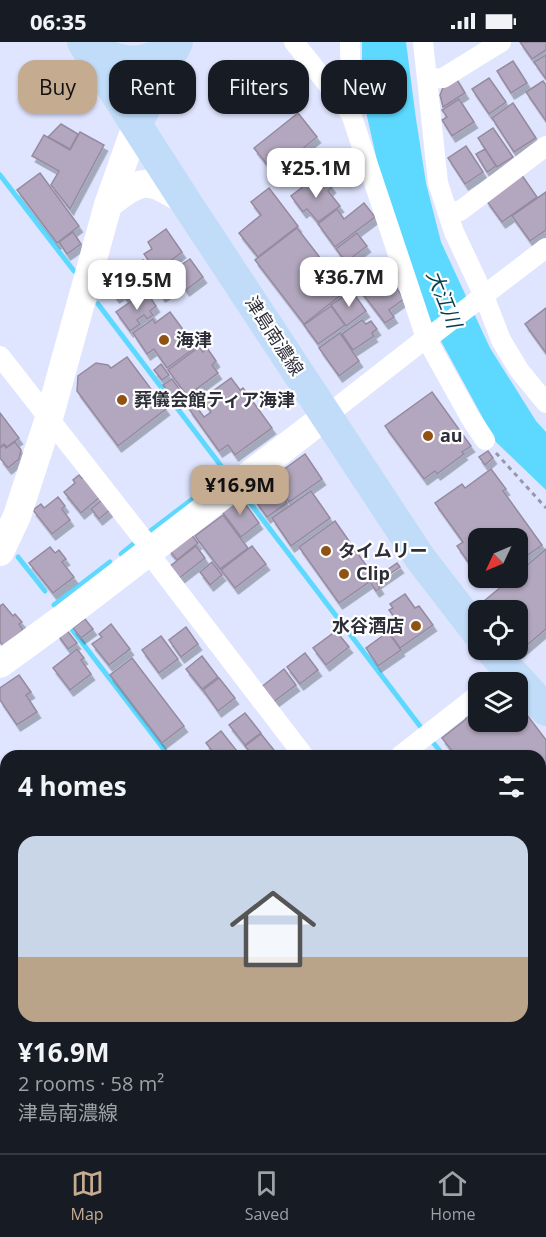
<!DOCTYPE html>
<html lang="en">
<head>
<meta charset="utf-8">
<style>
	body { margin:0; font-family:"Open Sans","Noto Sans JP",sans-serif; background:#242831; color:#f1f3f6; height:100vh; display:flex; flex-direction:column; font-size:22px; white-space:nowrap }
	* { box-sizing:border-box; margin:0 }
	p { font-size:20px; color:#9ea1a6 }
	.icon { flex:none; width:33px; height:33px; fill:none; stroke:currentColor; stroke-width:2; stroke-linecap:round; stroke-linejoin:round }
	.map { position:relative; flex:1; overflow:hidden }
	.side { position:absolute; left:0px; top:708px; width:546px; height:404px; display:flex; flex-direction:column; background:#171b24; border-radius:18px 18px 0 0; box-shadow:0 2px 4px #0004 }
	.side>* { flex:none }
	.banner { position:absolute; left:18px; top:18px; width:510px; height:54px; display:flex; gap:12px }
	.needle { width:39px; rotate:226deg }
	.tools { position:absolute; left:468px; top:486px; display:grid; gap:12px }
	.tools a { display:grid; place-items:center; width:60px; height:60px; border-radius:12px; background:#171b24; box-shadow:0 2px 4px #0004; font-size:30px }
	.price { position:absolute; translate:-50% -51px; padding:0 14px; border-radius:12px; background:#fff; color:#222; font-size:20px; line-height:39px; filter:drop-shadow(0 2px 3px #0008) }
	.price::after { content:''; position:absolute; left:50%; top:36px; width:18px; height:14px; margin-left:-9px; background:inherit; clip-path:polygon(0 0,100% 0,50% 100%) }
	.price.on { background:#c5ab90; color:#111 }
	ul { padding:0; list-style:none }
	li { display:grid; align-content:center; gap:12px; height:318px; padding:0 18px }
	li+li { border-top:2px solid #363941 }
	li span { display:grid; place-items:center; height:186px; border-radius:18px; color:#555 }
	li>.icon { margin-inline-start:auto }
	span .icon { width:108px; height:108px; fill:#fffc; stroke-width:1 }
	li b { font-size:26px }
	h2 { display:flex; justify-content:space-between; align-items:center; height:72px; padding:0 18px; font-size:26px }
	.pill { padding:0 21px; border-radius:18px; background:#171b24; box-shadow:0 2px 4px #0004; font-size:21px; line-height:54px }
	.pill.on { background:#c5ab90; color:#111 }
	.status { display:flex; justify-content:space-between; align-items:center; height:42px; padding:0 30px; background:#171b24; direction:ltr }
	.status svg { height:16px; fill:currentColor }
	.tabs { display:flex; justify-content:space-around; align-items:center; height:84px; border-top:2px solid #363941; background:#171b24; font-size:16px; color:#9ea1a6 }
	.tabs a { display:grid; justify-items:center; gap:3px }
	.tabs .on { color:#c5ab90 }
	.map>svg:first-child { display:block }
</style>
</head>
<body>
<div class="status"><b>06:35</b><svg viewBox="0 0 49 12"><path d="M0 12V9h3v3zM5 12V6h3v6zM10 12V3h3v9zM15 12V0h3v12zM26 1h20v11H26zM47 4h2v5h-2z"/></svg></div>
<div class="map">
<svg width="546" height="1111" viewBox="0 0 546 1111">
	<defs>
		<filter id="shadow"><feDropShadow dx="3.5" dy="6" stdDeviation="0" flood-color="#0004"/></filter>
	</defs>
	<rect width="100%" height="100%" fill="#e0e5ff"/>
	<!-- water -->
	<polygon fill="#5dd8fe" points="362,0 406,0 416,77 426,141 441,200 490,306 536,379 546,390 546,448 496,400 430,279 380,132 362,52"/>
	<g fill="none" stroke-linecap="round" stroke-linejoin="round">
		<!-- stream -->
		<g stroke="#5dd8fe" stroke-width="5">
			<polyline points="0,133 74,229"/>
			<polyline points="98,262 228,433"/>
			<polyline points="244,453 423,688"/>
			<polyline points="149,490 227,431"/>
			<polyline points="121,512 136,500"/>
			<polyline points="18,515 45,549"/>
			<polyline points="54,563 110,520"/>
			<polyline points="71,586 169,714"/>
			<polyline points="431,698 444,714"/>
			<polyline points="540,840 546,848"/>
			<polyline points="0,867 6,861"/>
			<polyline points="0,1064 6,1071"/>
			<polyline points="38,1106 43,1111"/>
		</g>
	</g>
	<!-- building -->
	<g fill="#b2a7be" stroke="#958aa0" stroke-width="1.5" filter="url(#shadow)">
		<polygon points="520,0 546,0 546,8 532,17"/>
		<polygon points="546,13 546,37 534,20"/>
		<polygon points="513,19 527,41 511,51 497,29"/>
		<polygon points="456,36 465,51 443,65 440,53 444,43"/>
		<polygon points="489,36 506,60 489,72 472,47"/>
		<polygon points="543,39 546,43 546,79 526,50"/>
		<polygon points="459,57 474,80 452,94 442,78 447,75 442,68"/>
		<polygon points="513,61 536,96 514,110 492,76"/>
		<polygon points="298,71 317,95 301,108 305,112 293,122 289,117 273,130 254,106"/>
		<polygon points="61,82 78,92 70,107 48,95"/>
		<polygon points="493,86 513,115 497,125 478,96"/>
		<polygon points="80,90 104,103 70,167 51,143 59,129 32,114 44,93 70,108"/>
		<polygon points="466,104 483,130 465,142 448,116"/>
		<polygon points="485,107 496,124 487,130 476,112"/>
		<polygon points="353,113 357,126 351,128 346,116"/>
		<polygon points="40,131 79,184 57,201 17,148"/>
		<polygon points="521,132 537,155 502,180 486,158"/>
		<polygon points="317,134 321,139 325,136 332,145 328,149 340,164 318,180 307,167 303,170 291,154"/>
		<polygon points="269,146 298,184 258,215 239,191 261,173 251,160"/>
		<polygon points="546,150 546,188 530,199 512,174"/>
		<polygon points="364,161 375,175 335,205 318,182 337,167 344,177"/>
		<polygon points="297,186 346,249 304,282 255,218"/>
		<polygon points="166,187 182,210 168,221 170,224 158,232 144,212 152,207 148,200"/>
		<polygon points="73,190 81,202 67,212 59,200"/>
		<polygon points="357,191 367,204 346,220 336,207"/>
		<polygon points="190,217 203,235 186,248 172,229"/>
		<polygon points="143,218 154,233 150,236 153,239 127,258 114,239"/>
		<polygon points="387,226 395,235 391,238 404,257 389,268 394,275 385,281 359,247"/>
		<polygon points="171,230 180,242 162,254 154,243"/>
		<polygon points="114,240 122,251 116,255 108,244"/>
		<polygon points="146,249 156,264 150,269 153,273 147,277 144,273 137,278 140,282 130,289 116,270"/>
		<polygon points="352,249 366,269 346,284 331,263"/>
		<polygon points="331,264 345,283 318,302 304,283"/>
		<polygon points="546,266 546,311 525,282"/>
		<polygon points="170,270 196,305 167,326 154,307 147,312 133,291 153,277 155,281"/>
		<polygon points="362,278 366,282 371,279 377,287 372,291 374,294 353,308 342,292"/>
		<polygon points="340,291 359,319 339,334 319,306"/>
		<polygon points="199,305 203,310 207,306 216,319 212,323 218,331 187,354 168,328"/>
		<polygon points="127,315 166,367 118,404 77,349 78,334 96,321 108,323 111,326"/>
		<polygon points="161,322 169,333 162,338 154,328"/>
		<polygon points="231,336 240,348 243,346 272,386 235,413 228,403 219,409 189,367 195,363 204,375 211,370 202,357"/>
		<polygon points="172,337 185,355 176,361 163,343"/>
		<polygon points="432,350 471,404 462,410 464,412 437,432 435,429 424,437 385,384"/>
		<polygon points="0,371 19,396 7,405 4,402 0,405"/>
		<polygon points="15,400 21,408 19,417 8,426 0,416 0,406 4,403 6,406"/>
		<polygon points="488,409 493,416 485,423 479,415"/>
		<polygon points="305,412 322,437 289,460 272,436"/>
		<polygon points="491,427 506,447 503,449 542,503 518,520 518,496 478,496 478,534 457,504 463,500 435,461 462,442 465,446"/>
		<polygon points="79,433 82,436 84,435 100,455 81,471 64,450 75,441 73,438"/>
		<polygon points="276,445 287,461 267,475 256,460"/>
		<polygon points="311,449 330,476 291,504 272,476"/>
		<polygon points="239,453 259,481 241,495 220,467"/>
		<polygon points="58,455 65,464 62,467 70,478 52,492 33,468 41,462 44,466"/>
		<polygon points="103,457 111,467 99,477 91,467"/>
		<polygon points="223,473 248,506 220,527 195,494"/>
		<polygon points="335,479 375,536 339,561 299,505"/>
		<polygon points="190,491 198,501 177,518 168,507"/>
		<polygon points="196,504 205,516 178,537 169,525"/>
		<polygon points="252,504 266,522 235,546 221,528"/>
		<polygon points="50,505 55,511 59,508 66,517 62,520 74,535 53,551 29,521"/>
		<polygon points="546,507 546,587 519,610 517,608 518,568 484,568 479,563 512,536 518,536 518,531"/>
		<polygon points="212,520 222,533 210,543 200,530"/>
		<polygon points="397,521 400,525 377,541 380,546 376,549 370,540"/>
		<polygon points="405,552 415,566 419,564 433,583 400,606 386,586 387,586 385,582 392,577 395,581 397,579 389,568 393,566 390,562"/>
		<polygon points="3,562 13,574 15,572 22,580 19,582 23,588 3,604 0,600 0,564"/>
		<polygon points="85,577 93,587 81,596 73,586"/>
		<polygon points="111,582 130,607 109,623 92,602 102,595 99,592"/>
		<polygon points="186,585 198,602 181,615 169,598"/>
		<polygon points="65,586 77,601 68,607 57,592"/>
		<polygon points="336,589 349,605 326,623 313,606"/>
		<polygon points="388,590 401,608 378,624 366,606"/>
		<polygon points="161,594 178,617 159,631 142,608"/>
		<polygon points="77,607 84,616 81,618 91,632 70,648 53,626"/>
		<polygon points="305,611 318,628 300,642 287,625"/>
		<polygon points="202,614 218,635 202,647 186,627"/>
		<polygon points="132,616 184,684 162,701 110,633"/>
		<polygon points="284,627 296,643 272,661 260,646"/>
		<polygon points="19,633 31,650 26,653 37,670 17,683 0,658 0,646"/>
		<polygon points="219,636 235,656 218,669 203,648"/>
		<polygon points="518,661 546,698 546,829 540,821 540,714 456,714 442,696 466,677 464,674 478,662 478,680 518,680"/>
		<polygon points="245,671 261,691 245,703 229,683"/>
		<polygon points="221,689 237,709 230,714 216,714 206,701"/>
		<polygon points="261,692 278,713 276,714 253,714 245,704"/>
		<polygon points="546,874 546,890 540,895 540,879"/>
		<polygon points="546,890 546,916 540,921 540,895"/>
		<polygon points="546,964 546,1002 540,997 540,971"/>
		<polygon points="506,1106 528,1106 525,1111 513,1111"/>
	</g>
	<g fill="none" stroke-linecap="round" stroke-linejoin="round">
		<!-- path -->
		<polyline stroke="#9598ab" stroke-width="3" stroke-dasharray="4.5 4.5" stroke-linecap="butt" points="496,411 546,466"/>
		<!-- street -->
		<g stroke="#fff" stroke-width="20">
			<polyline points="294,0 351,72"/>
			<polyline points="350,0 351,72 426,296 471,377 485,398"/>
			<polyline points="423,0 427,37"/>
			<polyline points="501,0 443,36 427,37 438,141 454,190 484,254 501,298 519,328 546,361"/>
			<polyline points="447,169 460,169 546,104"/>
			<polyline points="0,314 151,507"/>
			<polyline points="326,374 426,296 432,293 546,206"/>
			<polyline points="148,510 304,714"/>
			<polyline points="400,714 478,653"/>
			<polyline points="0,742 6,760"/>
			<polyline points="540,962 546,954"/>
			<polyline points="0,1020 6,1014"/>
			<polyline points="540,1090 546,1095"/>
			<polyline points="337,1106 348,1111"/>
			<polyline points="206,1111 212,1106"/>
		</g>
		<!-- secondary -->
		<g stroke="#fff" stroke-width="28">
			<path d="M108,163C142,135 148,136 185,159"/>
			<polyline points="0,510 17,474 49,376 108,163 137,81"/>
			<polyline points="0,622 63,576 326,374"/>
		</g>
		<!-- primary -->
		<g stroke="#c1dcf8" stroke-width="32">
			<polyline points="83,0 185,159 420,516 478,591"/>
			<path d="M86,5C123,22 138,27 174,5"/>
			<polyline points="137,81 177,0"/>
			<polyline points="491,608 546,668"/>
		</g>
	</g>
	<!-- markers -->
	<g fill="#905314" stroke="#fff" stroke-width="2">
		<circle cx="164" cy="298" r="6"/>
		<circle cx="122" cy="358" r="6"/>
		<circle cx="428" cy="394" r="6"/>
		<circle cx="326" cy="509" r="6"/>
		<circle cx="344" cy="532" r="6"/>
		<circle cx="416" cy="584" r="6"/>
	</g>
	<g text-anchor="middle" stroke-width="4.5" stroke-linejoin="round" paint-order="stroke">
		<!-- street labels -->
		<g font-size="18" fill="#2d2e38" stroke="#fff">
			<text transform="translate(274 294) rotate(57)" y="6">津島南濃線</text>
		</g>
		<!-- poi labels -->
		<g font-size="18" font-weight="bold" fill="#2d2e38" stroke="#fff" text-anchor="start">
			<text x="176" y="304">海津</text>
			<text x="134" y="364">葬儀会館ティア海津</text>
			<text x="440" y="400">au</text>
			<text x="338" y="515">タイムリー</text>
			<text x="356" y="538">Clip</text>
			<text x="404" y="590" text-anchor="end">水谷酒店</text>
		</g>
		<!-- water labels -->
		<g font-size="20" font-style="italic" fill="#053f4e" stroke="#fff">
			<text transform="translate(444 257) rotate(68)" y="7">大江川</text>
		</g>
	</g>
</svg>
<div class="tools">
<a><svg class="needle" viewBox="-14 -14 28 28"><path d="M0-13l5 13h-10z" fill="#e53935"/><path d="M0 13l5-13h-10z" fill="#9ea1a6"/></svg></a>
<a><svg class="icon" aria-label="locate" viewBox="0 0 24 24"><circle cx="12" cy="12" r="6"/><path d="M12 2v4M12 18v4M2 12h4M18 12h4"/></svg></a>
<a><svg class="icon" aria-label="layers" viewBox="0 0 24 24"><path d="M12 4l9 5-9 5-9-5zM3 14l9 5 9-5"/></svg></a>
</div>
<b class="price" style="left:316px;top:157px">¥25.1M</b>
<b class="price" style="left:349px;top:266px">¥36.7M</b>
<b class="price" style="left:137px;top:269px">¥19.5M</b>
<b class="price on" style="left:240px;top:474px">¥16.9M</b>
<div class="banner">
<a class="pill on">Buy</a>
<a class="pill">Rent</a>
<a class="pill">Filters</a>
<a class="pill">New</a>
</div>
<section class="side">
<h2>4 homes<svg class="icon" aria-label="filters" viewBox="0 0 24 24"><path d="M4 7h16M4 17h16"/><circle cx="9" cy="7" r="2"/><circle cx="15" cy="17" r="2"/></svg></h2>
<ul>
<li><span style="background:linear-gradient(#c9d6e8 65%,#b9a48a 0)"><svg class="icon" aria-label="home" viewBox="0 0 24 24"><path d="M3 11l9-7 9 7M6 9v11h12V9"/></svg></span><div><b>¥16.9M</b><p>2 rooms · 58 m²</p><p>津島南濃線</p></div></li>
</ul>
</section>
</div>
<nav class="tabs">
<a class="on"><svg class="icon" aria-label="map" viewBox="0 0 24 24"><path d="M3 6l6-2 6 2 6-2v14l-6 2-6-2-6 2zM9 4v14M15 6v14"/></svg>Map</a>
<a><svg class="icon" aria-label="saved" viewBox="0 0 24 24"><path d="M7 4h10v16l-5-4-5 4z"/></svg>Saved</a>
<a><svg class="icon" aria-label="home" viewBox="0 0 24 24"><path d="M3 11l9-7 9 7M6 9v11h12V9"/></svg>Home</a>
</nav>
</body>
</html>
